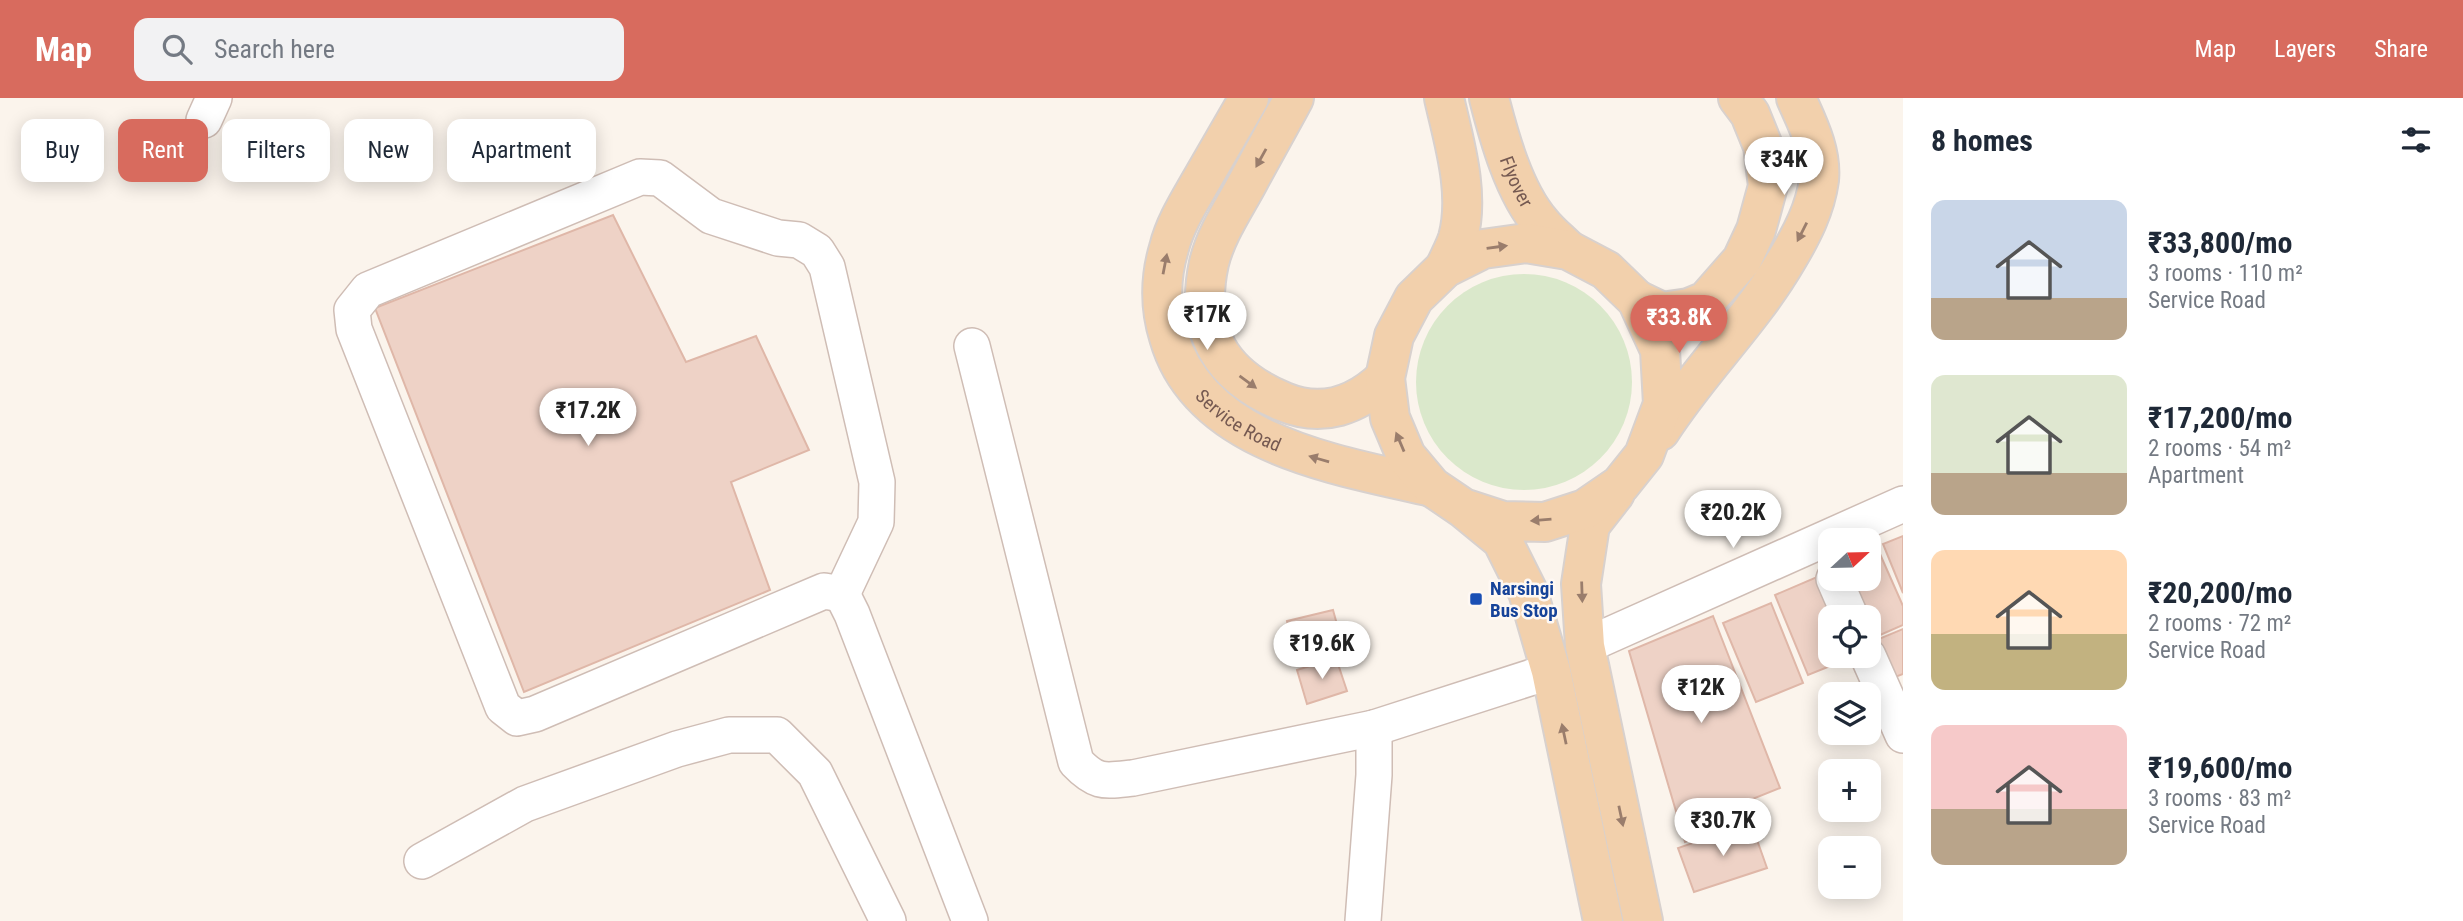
<!DOCTYPE html>
<html lang="en">
<head>
<meta charset="utf-8">
<style>
	body { margin:0; font-family:"Roboto Condensed",sans-serif; background:#f2f2f3; color:#1f2937; height:100vh; display:flex; flex-direction:column; font-size:26px; white-space:nowrap }
	* { box-sizing:border-box; margin:0 }
	p { font-size:23px; color:#747a83 }
	.icon { flex:none; width:38px; height:38px; fill:none; stroke:currentColor; stroke-width:2; stroke-linecap:round; stroke-linejoin:round }
	.map { position:relative; flex:1; overflow:hidden }
	.details { display:flex; flex-direction:column; background:#fff; width:560px }
	.details>* { flex:none }
	.top-card { position:absolute; left:21px; top:21px; width:665px; height:63px; display:flex; gap:14px }
	.needle { width:46px; rotate:68deg }
	.controls { position:absolute; left:1818px; top:430px; display:grid; gap:14px }
	.controls a { display:grid; place-items:center; width:63px; height:63px; border-radius:14px; background:#fff; box-shadow:0 4px 18px #0003; font-size:35px }
	.price { position:absolute; translate:-50% -60px; padding:0 16px; border-radius:24px; background:#fff; color:#222; font-size:23px; line-height:46px; filter:drop-shadow(0 2px 4px #0008) }
	.price::after { content:''; position:absolute; left:50%; top:42px; width:21px; height:16px; margin-left:-10px; background:inherit; clip-path:polygon(0 0,100% 0,50% 100%) }
	.price.on { background:#d86b5e; color:#fff }
	ul { padding:0; list-style:none }
	li { display:flex; align-items:center; gap:21px; height:175px; padding:0 28px }
	li span { display:grid; place-items:center; flex:none; width:196px; height:140px; border-radius:14px; color:#555 }
	li>.icon { margin-inline-start:auto }
	span .icon { width:84px; height:84px; fill:#fffc; stroke-width:1 }
	li b { font-size:30px }
	h2 { display:flex; justify-content:space-between; align-items:center; height:84px; padding:0 28px; font-size:30px }
	.tag { padding:0 24px; border-radius:14px; background:#fff; box-shadow:0 4px 18px #0003; font-size:24px; line-height:63px }
	.tag.on { background:#d86b5e; color:#fff }
	header { display:flex; align-items:center; gap:42px; box-sizing:border-box; height:98px; padding:0 35px; background:#d86b5e; color:#fff }
	header strong { font-size:33px }
	nav { display:flex; gap:38px; margin-inline-start:auto; font-size:24px }
	.search { width:490px; height:63px; background:#f2f2f3; display:flex; align-items:center; gap:18px; box-sizing:border-box; padding:0 24px; border-radius:14px; color:#747a83; font-size:26px }
	main { display:flex; flex:1; min-height:0 }
	.map>svg:first-child { display:block }
</style>
</head>
<body>
<header>
<strong>Map</strong>
<div class="search"><svg class="icon" aria-label="search" viewBox="0 0 24 24"><circle cx="10" cy="10" r="6"/><path d="M15 15l6 6"/></svg>Search here</div>
<nav><a>Map</a><a>Layers</a><a>Share</a></nav>
</header>
<main>
<div class="map">
<svg width="1903" height="823" viewBox="0 0 1903 823">
	<rect width="100%" height="100%" fill="#fbf4ec"/>
	<!-- green -->
	<circle fill="#dae8cb" cx="1524" cy="284" r="108"/>
	<!-- building -->
	<g fill="#eed2c6" stroke="#dfb7a8" stroke-width="2">
		<polygon points="613,117 686,264 756,238 809,352 731,384 770,492 524,594 375,210"/>
		<polygon points="1903,438 1903,495 1883,446"/>
		<polygon points="1876,447 1903,508 1903,527 1871,541 1869,520 1862,520 1846,481 1869,481 1869,450"/>
		<polygon points="1817,479 1834,520 1830,520 1830,558 1850,560 1808,577 1775,497"/>
		<polygon points="1771,505 1803,585 1756,604 1723,525"/>
		<polygon points="1333,512 1338,530 1291,541 1287,523"/>
		<polygon points="1713,518 1780,690 1705,720 1711,735 1685,744 1629,553"/>
		<polygon points="1903,531 1903,576 1890,581 1874,543"/>
		<polygon points="1336,560 1347,593 1307,606 1297,572"/>
		<polygon points="1751,725 1767,770 1694,794 1678,750"/>
	</g>
	<g fill="none" stroke-linecap="round" stroke-linejoin="round">
		<defs>
			<g id="minor">
				<polyline points="204,22 214,0"/>
				<polygon points="640,79 660,80 711,118 778,140 799,142 817,153 827,169 877,384 876,424 842,496 824,493 535,616 517,620 503,609 354,231 352,212 368,192"/>
				<path d="M972,248L1076,664C1097,686 1104,683 1133,680L1374,630L1551,573"/>
				<polyline points="1834,481 1851,520"/>
				<polyline points="842,496 852,516 970,823"/>
				<polyline points="1585,548 1903,406"/>
				<polyline points="1868,558 1903,637"/>
				<polyline points="422,763 525,706 677,651 729,637 777,637 815,675 888,823"/>
				<polyline points="1363,823 1374,677 1374,630"/>
			</g>
			<g id="major">
				<path id="s1" d="M1249,0C1233,28 1217,55 1201,83C1189,104 1175,126 1169,150C1160,180 1160,210 1169,239C1200,347 1338,367 1432,389"/>
				<path d="M1294,0C1279,28 1263,56 1248,84C1234,110 1216,136 1209,165C1194,234 1221,278 1284,304C1323,320 1357,307 1385,280"/>
				<path d="M1444,0C1454,44 1470,95 1458,140C1455,150 1449,160 1445,170"/>
				<path id="s2" d="M1489,0C1499,39 1514,94 1541,125C1549,135 1559,143 1568,152"/>
				<polyline points="1637,202 1662,214 1689,210 1706,203 1742,162 1756,132 1768,88 1763,48 1750,16 1738,0"/>
				<path d="M1660,333C1699,272 1751,223 1787,161C1802,136 1815,111 1819,82C1822,53 1807,25 1796,0"/>
				<polyline points="1615,395 1590,427 1581,486 1585,548 1643,823"/>
				<polyline points="1463,410 1503,423 1545,424 1585,411 1620,387 1644,357 1663,306 1660,252 1637,202 1606,172 1568,152 1526,145 1483,151 1445,170 1414,200 1394,238 1385,280 1390,320 1406,358 1432,389 1463,410 1502,442 1528,494 1551,573 1603,823"/>
			</g>
		</defs>
		<!-- minor casing -->
		<use href="#minor" stroke="#cfbdb5" stroke-width="38"/>
		<!-- major casing -->
		<use href="#major" stroke="#d8d1ce" stroke-width="42"/>
		<!-- minor -->
		<use href="#minor" stroke="#fff" stroke-width="35"/>
		<!-- major -->
		<use href="#major" stroke="#f2d0ac" stroke-width="38"/>
	</g>
	<!-- one-way arrows -->
	<defs><path id="oneway-solid" d="M-6-.8H1V-3.2L6.5 0L1 3.2V.8H-6Z" transform="scale(1.75)"/></defs>
	<g fill="#9a7d6c">
		<use href="#oneway-solid" transform="translate(1261 60) rotate(119)"/>
		<use href="#oneway-solid" transform="translate(1802 134) rotate(117)"/>
		<use href="#oneway-solid" transform="translate(1497 149) rotate(-8)"/>
		<use href="#oneway-solid" transform="translate(1165 166) rotate(-79)"/>
		<use href="#oneway-solid" transform="translate(1248 284) rotate(36)"/>
		<use href="#oneway-solid" transform="translate(1400 344) rotate(-113)"/>
		<use href="#oneway-solid" transform="translate(1319 361) rotate(-164)"/>
		<use href="#oneway-solid" transform="translate(1541 422) rotate(175)"/>
		<use href="#oneway-solid" transform="translate(1582 494) rotate(88)"/>
		<use href="#oneway-solid" transform="translate(1564 636) rotate(-102)"/>
		<use href="#oneway-solid" transform="translate(1621 718) rotate(78)"/>
	</g>
	<!-- markers -->
	<rect fill="#1a4fb4" stroke="#fef8f3" stroke-width="2.5" x="1469" y="494" width="14" height="14" rx="3.5"/>
	<g text-anchor="middle" stroke-width="5" stroke-linejoin="round" paint-order="stroke">
		<!-- street labels -->
		<g font-size="19" fill="#755951" stroke="#fef8f3">
			<text dy="7" stroke="none"><textPath href="#s2" startOffset="88">Flyover</textPath></text>
			<text dy="7" stroke="none"><textPath href="#s1" startOffset="373">Service Road</textPath></text>
		</g>
		<!-- transit labels -->
		<g font-size="19" font-weight="bold" fill="#164399" stroke="#fef8f3" text-anchor="start">
			<text x="1490" y="497">Narsingi<tspan x="1490" dy="22">Bus Stop</tspan></text>
		</g>
	</g>
</svg>
<div class="controls">
<a><svg class="needle" viewBox="-14 -14 28 28"><path d="M0-13l5 13h-10z" fill="#e53935"/><path d="M0 13l5-13h-10z" fill="#747a83"/></svg></a>
<a><svg class="icon" aria-label="locate" viewBox="0 0 24 24"><circle cx="12" cy="12" r="6"/><path d="M12 2v4M12 18v4M2 12h4M18 12h4"/></svg></a>
<a><svg class="icon" aria-label="layers" viewBox="0 0 24 24"><path d="M12 4l9 5-9 5-9-5zM3 14l9 5 9-5"/></svg></a>
<a>+</a>
<a>−</a>
</div>
<b class="price" style="left:1784px;top:99px">₹34K</b>
<b class="price" style="left:1207px;top:254px">₹17K</b>
<b class="price on" style="left:1679px;top:257px">₹33.8K</b>
<b class="price" style="left:588px;top:350px">₹17.2K</b>
<b class="price" style="left:1733px;top:452px">₹20.2K</b>
<b class="price" style="left:1322px;top:583px">₹19.6K</b>
<b class="price" style="left:1701px;top:627px">₹12K</b>
<b class="price" style="left:1723px;top:760px">₹30.7K</b>
<div class="top-card">
<a class="tag">Buy</a>
<a class="tag on">Rent</a>
<a class="tag">Filters</a>
<a class="tag">New</a>
<a class="tag">Apartment</a>
</div>
</div>
<section class="details">
<h2>8 homes<svg class="icon" aria-label="filters" viewBox="0 0 24 24"><path d="M4 7h16M4 17h16"/><circle cx="9" cy="7" r="2"/><circle cx="15" cy="17" r="2"/></svg></h2>
<ul>
<li><span style="background:linear-gradient(#c9d6e8 70%,#b9a48a 0)"><svg class="icon" aria-label="home" viewBox="0 0 24 24"><path d="M3 11l9-7 9 7M6 9v11h12V9"/></svg></span><div><b>₹33,800/mo</b><p>3 rooms · 110 m²</p><p>Service Road</p></div></li>
<li><span style="background:linear-gradient(#dfe7d0 70%,#b9a48a 0)"><svg class="icon" aria-label="home" viewBox="0 0 24 24"><path d="M3 11l9-7 9 7M6 9v11h12V9"/></svg></span><div><b>₹17,200/mo</b><p>2 rooms · 54 m²</p><p>Apartment</p></div></li>
<li><span style="background:linear-gradient(#ffd9b3 60%,#c2b280 0)"><svg class="icon" aria-label="home" viewBox="0 0 24 24"><path d="M3 11l9-7 9 7M6 9v11h12V9"/></svg></span><div><b>₹20,200/mo</b><p>2 rooms · 72 m²</p><p>Service Road</p></div></li>
<li><span style="background:linear-gradient(#f6c9c9 60%,#b9a48a 0)"><svg class="icon" aria-label="home" viewBox="0 0 24 24"><path d="M3 11l9-7 9 7M6 9v11h12V9"/></svg></span><div><b>₹19,600/mo</b><p>3 rooms · 83 m²</p><p>Service Road</p></div></li>
</ul>
</section>
</main>
</body>
</html>
